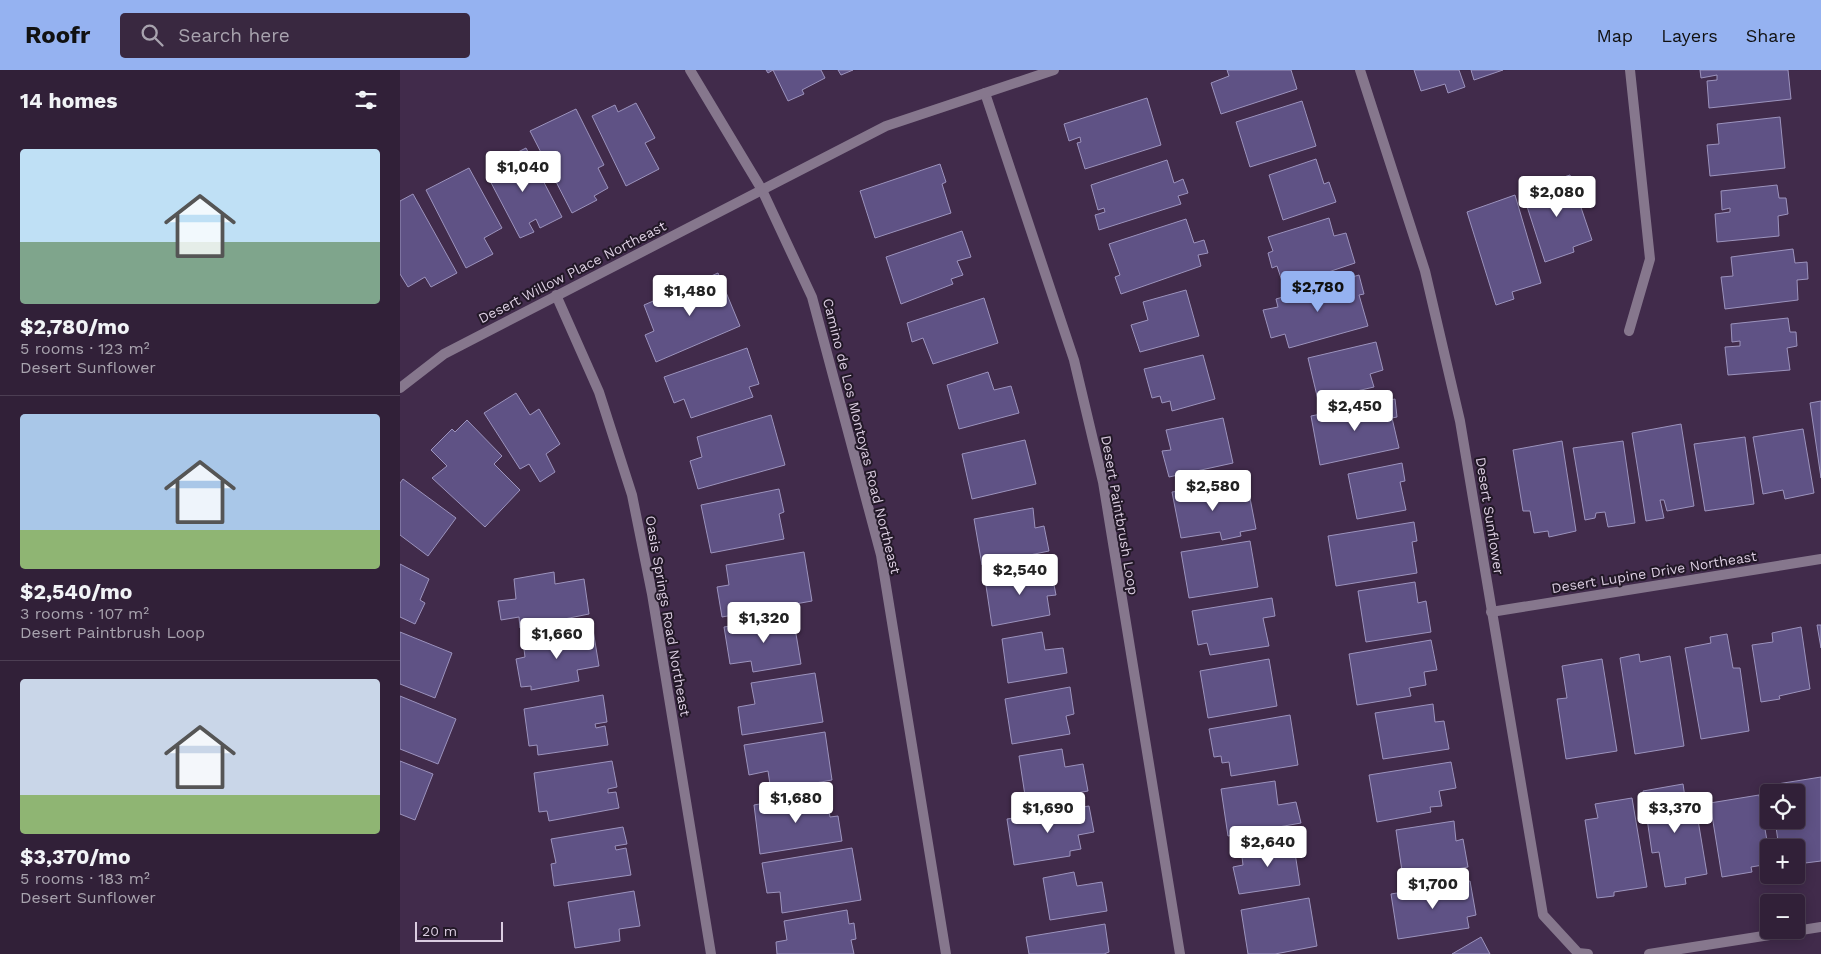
<!DOCTYPE html>
<html lang="en">
<head>
<meta charset="utf-8">
<style>
	body { margin:0; font-family:"Work Sans",sans-serif; background:#392840; color:#f1f3f6; height:100vh; display:flex; flex-direction:column; font-size:19px; white-space:nowrap }
	* { box-sizing:border-box; margin:0 }
	p { font-size:16px; color:#a8a3ae }
	.icon { flex:none; width:28px; height:28px; fill:none; stroke:currentColor; stroke-width:2; stroke-linecap:round; stroke-linejoin:round }
	.map { position:relative; flex:1; overflow:hidden }
	.side { display:flex; flex-direction:column; background:#312038; width:400px }
	.side>* { flex:none }
	.fabs { position:absolute; left:1360px; top:714px; display:grid; gap:10px }
	.fabs a { display:grid; place-items:center; width:45px; height:45px; border-radius:5px; background:#312038; box-shadow:0 2px 12px #0003,0 0 0 1px #4c3e53; font-size:25px }
	.scale { position:absolute; left:15px; bottom:12px; width:88px; box-sizing:border-box; padding-left:5px; border:2px solid #dbcde1; border-top:0; font-size:14px; line-height:18px; white-space:nowrap; color:#dbcde1; -webkit-text-stroke:4px #221827; paint-order:stroke }
	.price { position:absolute; translate:-50% -42px; padding:0 11px; border-radius:5px; background:#fff; color:#222; font-size:16px; line-height:32px; filter:drop-shadow(0 1px 2px #0008) }
	.price::after { content:''; position:absolute; left:50%; top:30px; width:15px; height:11px; margin-left:-8px; background:inherit; clip-path:polygon(0 0,100% 0,50% 100%) }
	.price.on { background:#95b2f1; color:#111 }
	ul { padding:0; list-style:none }
	li { display:grid; align-content:center; gap:10px; height:265px; padding:0 20px }
	li+li { border-top:1px solid #4c3e53 }
	li span { display:grid; place-items:center; height:155px; border-radius:5px; color:#555 }
	li>.icon { margin-inline-start:auto }
	span .icon { width:90px; height:90px; fill:#fffc; stroke-width:1 }
	li b { font-size:21px }
	h2 { display:flex; justify-content:space-between; align-items:center; height:60px; padding:0 20px; font-size:21px }
	header { display:flex; align-items:center; gap:30px; box-sizing:border-box; height:70px; padding:0 25px; background:#95b2f1; color:#111 }
	header strong { font-size:24px }
	nav { display:flex; gap:28px; margin-inline-start:auto; font-size:18px }
	.search { width:350px; height:45px; background:#392840; display:flex; align-items:center; gap:12px; box-sizing:border-box; padding:0 18px; border-radius:5px; color:#a8a3ae; font-size:19px }
	main { display:flex; flex:1; min-height:0 }
	.map>svg:first-child { display:block }
</style>
</head>
<body>
<header>
<strong>Roofr</strong>
<div class="search"><svg class="icon" aria-label="search" viewBox="0 0 24 24"><circle cx="10" cy="10" r="6"/><path d="M15 15l6 6"/></svg>Search here</div>
<nav><a>Map</a><a>Layers</a><a>Share</a></nav>
</header>
<main>
<section class="side">
<h2>14 homes<svg class="icon" aria-label="filters" viewBox="0 0 24 24"><path d="M4 7h16M4 17h16"/><circle cx="9" cy="7" r="2"/><circle cx="15" cy="17" r="2"/></svg></h2>
<ul>
<li><span style="background:linear-gradient(#bfe0f5 60%,#7fa58c 0)"><svg class="icon" aria-label="home" viewBox="0 0 24 24"><path d="M3 11l9-7 9 7M6 9v11h12V9"/></svg></span><div><b>$2,780/mo</b><p>5 rooms · 123 m²</p><p>Desert Sunflower</p></div></li>
<li><span style="background:linear-gradient(#a9c7e8 75%,#8fb573 0)"><svg class="icon" aria-label="home" viewBox="0 0 24 24"><path d="M3 11l9-7 9 7M6 9v11h12V9"/></svg></span><div><b>$2,540/mo</b><p>3 rooms · 107 m²</p><p>Desert Paintbrush Loop</p></div></li>
<li><span style="background:linear-gradient(#c9d6e8 75%,#8fb573 0)"><svg class="icon" aria-label="home" viewBox="0 0 24 24"><path d="M3 11l9-7 9 7M6 9v11h12V9"/></svg></span><div><b>$3,370/mo</b><p>5 rooms · 183 m²</p><p>Desert Sunflower</p></div></li>
</ul>
</section>
<div class="map">
<svg width="1421" height="884" viewBox="0 0 1421 884">
	<rect width="100%" height="100%" fill="#412b4b"/>
	<!-- building -->
	<g fill="#5f5285" stroke="#9c93bd">
		<polygon points="366,0 421,0 425,8 402,20 404,24 388,31 373,0 368,3"/>
		<polygon points="438,0 453,0 441,5"/>
		<polygon points="827,0 891,0 897,19 821,44 811,13 829,6"/>
		<polygon points="1014,0 1059,0 1065,17 1048,23 1045,14 1021,21"/>
		<polygon points="1071,0 1103,0 1074,10"/>
		<polygon points="1300,0 1388,0 1391,29 1309,38 1307,11 1317,10 1317,5 1301,8"/>
		<polygon points="747,28 761,75 685,99 677,73 681,72 680,67 669,71 664,54"/>
		<polygon points="902,31 916,76 850,97 836,52"/>
		<polygon points="236,33 255,68 245,73 259,99 226,116 192,46 215,35 218,42"/>
		<polygon points="176,39 204,95 198,98 208,118 194,126 197,130 172,143 130,61"/>
		<polygon points="1380,47 1385,98 1310,106 1307,75 1319,74 1317,54"/>
		<polygon points="126,78 162,147 140,158 136,149 129,153 134,162 120,168 87,105 96,101 92,95"/>
		<polygon points="916,89 924,114 929,112 936,132 883,150 869,105"/>
		<polygon points="767,90 774,113 783,109 788,123 778,126 781,134 699,160 695,145 705,142 704,138 698,140 691,115"/>
		<polygon points="540,94 546,112 542,114 551,143 475,168 460,121"/>
		<polygon points="69,98 102,158 84,168 93,184 66,198 26,120"/>
		<polygon points="1170,105 1192,170 1173,177 1174,182 1145,192 1122,121"/>
		<polygon points="1377,115 1379,128 1386,128 1388,144 1378,146 1379,166 1317,172 1315,144 1330,142 1330,138 1322,140 1321,121"/>
		<polygon points="13,124 57,203 31,217 25,207 8,217 0,204 0,131"/>
		<polygon points="1115,125 1141,213 1112,222 1114,229 1096,235 1067,142"/>
		<polygon points="929,148 934,166 946,163 955,193 884,217 877,196 872,198 868,183 873,181 868,167"/>
		<polygon points="786,149 794,173 804,170 808,183 798,185 801,196 721,224 715,207 720,205 709,174"/>
		<polygon points="562,161 571,187 557,191 563,205 551,209 553,214 501,234 486,187"/>
		<polygon points="1393,179 1395,193 1407,192 1408,209 1397,210 1398,230 1325,239 1321,207 1333,206 1331,187"/>
		<polygon points="318,203 340,256 256,292 245,265 254,261 244,235"/>
		<polygon points="959,205 964,224 959,225 968,256 889,278 885,264 871,268 863,240 878,237 876,229"/>
		<polygon points="786,220 799,266 740,282 731,255 748,250 743,232"/>
		<polygon points="584,228 598,273 533,294 523,268 512,272 507,253"/>
		<polygon points="1388,248 1390,262 1396,262 1397,276 1387,278 1390,300 1328,305 1325,277 1340,276 1340,271 1332,272 1331,254"/>
		<polygon points="976,272 983,300 970,304 974,317 918,330 908,288"/>
		<polygon points="347,278 359,314 349,317 353,327 291,348 284,329 274,333 264,307"/>
		<polygon points="803,285 815,329 772,341 770,331 762,333 760,326 752,328 744,299"/>
		<polygon points="588,302 594,320 611,316 619,343 559,359 547,315"/>
		<polygon points="116,323 130,345 139,339 160,374 146,384 155,402 140,412 129,394 120,399 84,343"/>
		<polygon points="995,329 997,347 992,348 999,378 920,395 911,346"/>
		<polygon points="1421,331 1421,408 1410,333"/>
		<polygon points="371,345 385,395 298,419 290,391 302,387 297,367"/>
		<polygon points="823,348 833,393 769,407 762,381 771,380 766,360"/>
		<polygon points="67,350 102,386 94,394 120,420 85,457 32,408 47,396 31,380 52,359 55,362"/>
		<polygon points="1281,354 1294,436 1267,441 1264,430 1260,430 1264,448 1246,451 1232,363"/>
		<polygon points="1403,359 1414,423 1385,429 1383,420 1363,424 1353,367"/>
		<polygon points="1345,367 1354,434 1305,441 1294,374"/>
		<polygon points="625,370 636,414 572,429 562,384"/>
		<polygon points="1162,371 1176,461 1149,467 1148,461 1134,463 1130,441 1123,441 1113,380"/>
		<polygon points="1223,371 1235,453 1208,457 1205,442 1196,443 1195,448 1185,450 1173,378"/>
		<polygon points="1002,393 1005,411 1000,412 1006,440 957,449 948,404"/>
		<polygon points="3,409 56,448 28,486 0,465 0,413"/>
		<polygon points="825,414 828,426 849,423 856,459 840,462 841,466 822,470 820,462 781,468 772,422"/>
		<polygon points="379,419 384,442 379,444 384,469 311,483 301,435"/>
		<polygon points="633,438 635,458 644,456 649,481 582,495 574,449"/>
		<polygon points="1014,452 1017,471 1012,472 1017,503 936,516 928,466"/>
		<polygon points="850,471 858,517 789,528 781,482"/>
		<polygon points="404,482 412,531 322,547 317,517 329,515 326,495"/>
		<polygon points="0,494 29,509 20,530 25,533 15,554 0,547"/>
		<polygon points="651,499 656,525 647,526 650,545 592,556 585,509"/>
		<polygon points="154,502 155,514 184,509 189,544 120,558 119,547 101,550 98,531 116,529 114,509"/>
		<polygon points="1015,512 1018,533 1026,531 1031,562 966,572 958,521"/>
		<polygon points="872,528 875,546 863,548 869,576 810,585 807,573 798,575 792,541"/>
		<polygon points="393,546 401,594 353,602 351,591 330,594 324,557"/>
		<polygon points="1417,555 1421,555 1421,578"/>
		<polygon points="1401,557 1410,619 1379,626 1380,629 1361,632 1352,575 1373,572 1372,563"/>
		<polygon points="193,560 199,596 177,600 179,611 131,620 131,616 121,617 116,589 125,587 123,571"/>
		<polygon points="0,562 52,583 35,628 0,614"/>
		<polygon points="642,562 645,580 663,578 667,603 608,613 602,569"/>
		<polygon points="1327,564 1333,598 1340,598 1349,661 1301,669 1285,578 1311,573 1310,567"/>
		<polygon points="1031,570 1037,600 1024,602 1026,615 1009,618 1011,626 957,635 949,584"/>
		<polygon points="1239,584 1240,592 1270,586 1284,676 1235,684 1220,588"/>
		<polygon points="869,589 877,636 808,648 800,601"/>
		<polygon points="1202,589 1217,681 1166,689 1157,629 1167,628 1162,596"/>
		<polygon points="415,603 423,652 342,665 338,637 355,634 351,613"/>
		<polygon points="670,617 674,644 666,646 670,664 612,674 605,629"/>
		<polygon points="203,625 207,652 195,654 196,658 205,656 208,675 138,685 137,675 129,676 124,639"/>
		<polygon points="0,626 56,649 38,694 0,679"/>
		<polygon points="1033,634 1035,652 1044,651 1049,679 983,689 975,643"/>
		<polygon points="890,645 898,695 831,706 829,692 822,693 821,686 814,687 809,659"/>
		<polygon points="425,662 432,710 371,721 368,701 349,705 344,675"/>
		<polygon points="662,679 665,697 683,694 688,721 626,732 619,686"/>
		<polygon points="0,691 33,704 15,750 0,744"/>
		<polygon points="212,691 217,717 208,719 208,723 216,722 219,738 149,751 147,741 139,742 134,703"/>
		<polygon points="1051,692 1056,718 1039,721 1042,736 1030,737 1031,742 977,752 969,705"/>
		<polygon points="1421,707 1421,791 1405,793 1403,783 1396,784 1396,778 1379,778 1375,750 1396,750 1396,722 1372,722 1371,715"/>
		<polygon points="875,711 878,735 896,732 901,753 828,766 821,719"/>
		<polygon points="1283,714 1286,734 1295,732 1307,804 1285,808 1286,814 1265,817 1259,782 1252,783 1243,721"/>
		<polygon points="426,722 430,747 438,746 442,771 360,784 354,735"/>
		<polygon points="1359,725 1369,782 1369,794 1351,797 1352,802 1322,807 1310,733"/>
		<polygon points="1232,728 1247,817 1214,822 1214,826 1197,828 1185,750 1198,748 1195,734"/>
		<polygon points="689,736 694,762 678,765 681,779 670,781 670,786 614,795 607,749"/>
		<polygon points="1054,751 1056,771 1063,769 1068,797 1003,808 996,760"/>
		<polygon points="223,757 227,774 215,776 216,780 226,778 231,805 154,816 151,794 156,793 151,769"/>
		<polygon points="893,770 900,815 839,824 833,797 843,795 842,787 850,786 849,776"/>
		<polygon points="452,778 461,830 382,843 380,822 367,823 362,793"/>
		<polygon points="674,802 677,816 702,812 707,841 650,850 643,808"/>
		<polygon points="1070,811 1076,845 1067,847 1069,858 998,869 991,824"/>
		<polygon points="234,821 240,856 219,859 220,871 175,878 168,832"/>
		<polygon points="909,828 917,876 875,884 848,884 841,840"/>
		<polygon points="447,840 449,854 454,853 456,869 451,870 454,884 377,884 376,872 387,870 384,851"/>
		<polygon points="705,854 709,882 704,884 629,884 626,867"/>
		<polygon points="1081,867 1090,884 1052,884"/>
	</g>
	<g fill="none" stroke-linecap="round" stroke-linejoin="round">
		<!-- street -->
		<g stroke="#86778d" stroke-width="10">
			<polyline points="290,0 362,120 412,227 481,485 546,884"/>
			<polyline points="960,0 1025,201 1060,351 1143,845 1178,883 1188,884"/>
			<polyline points="585,23 674,290 703,412 780,884"/>
			<polyline points="156,225 199,322 232,425 252,524 311,884"/>
			<polyline points="1229,261 1250,189 1230,0"/>
			<polyline points="0,318 44,284 486,56 654,0"/>
			<polyline points="1091,542 1421,489"/>
			<polyline points="1249,884 1421,857"/>
		</g>
	</g>
	<g text-anchor="middle" stroke-width="4" stroke-linejoin="round" paint-order="stroke">
		<!-- street labels -->
		<g font-size="14" fill="#dbcde1" stroke="#221827">
			<text transform="translate(172 202) rotate(-27)" y="5">Desert Willow Place Northeast</text>
			<text transform="translate(462 366) rotate(76)" y="5">Camino de Los Montoyas Road Northeast</text>
			<text transform="translate(720 445) rotate(80)" y="5">Desert Paintbrush Loop</text>
			<text transform="translate(1090 446) rotate(81)" y="5">Desert Sunflower</text>
			<text transform="translate(1254 502) rotate(-9)" y="5">Desert Lupine Drive Northeast</text>
			<text transform="translate(268 546) rotate(80)" y="5">Oasis Springs Road Northeast</text>
		</g>
	</g>
</svg>
<div class="fabs">
<a><svg class="icon" aria-label="locate" viewBox="0 0 24 24"><circle cx="12" cy="12" r="6"/><path d="M12 2v4M12 18v4M2 12h4M18 12h4"/></svg></a>
<a>+</a>
<a>−</a>
</div>
<div class="scale">20 m</div>
<b class="price" style="left:123px;top:123px">$1,040</b>
<b class="price" style="left:1157px;top:148px">$2,080</b>
<b class="price on" style="left:918px;top:243px">$2,780</b>
<b class="price" style="left:290px;top:247px">$1,480</b>
<b class="price" style="left:955px;top:362px">$2,450</b>
<b class="price" style="left:813px;top:442px">$2,580</b>
<b class="price" style="left:620px;top:526px">$2,540</b>
<b class="price" style="left:364px;top:574px">$1,320</b>
<b class="price" style="left:157px;top:590px">$1,660</b>
<b class="price" style="left:396px;top:754px">$1,680</b>
<b class="price" style="left:648px;top:764px">$1,690</b>
<b class="price" style="left:1275px;top:764px">$3,370</b>
<b class="price" style="left:868px;top:798px">$2,640</b>
<b class="price" style="left:1033px;top:840px">$1,700</b>
</div>
</main>
</body>
</html>
